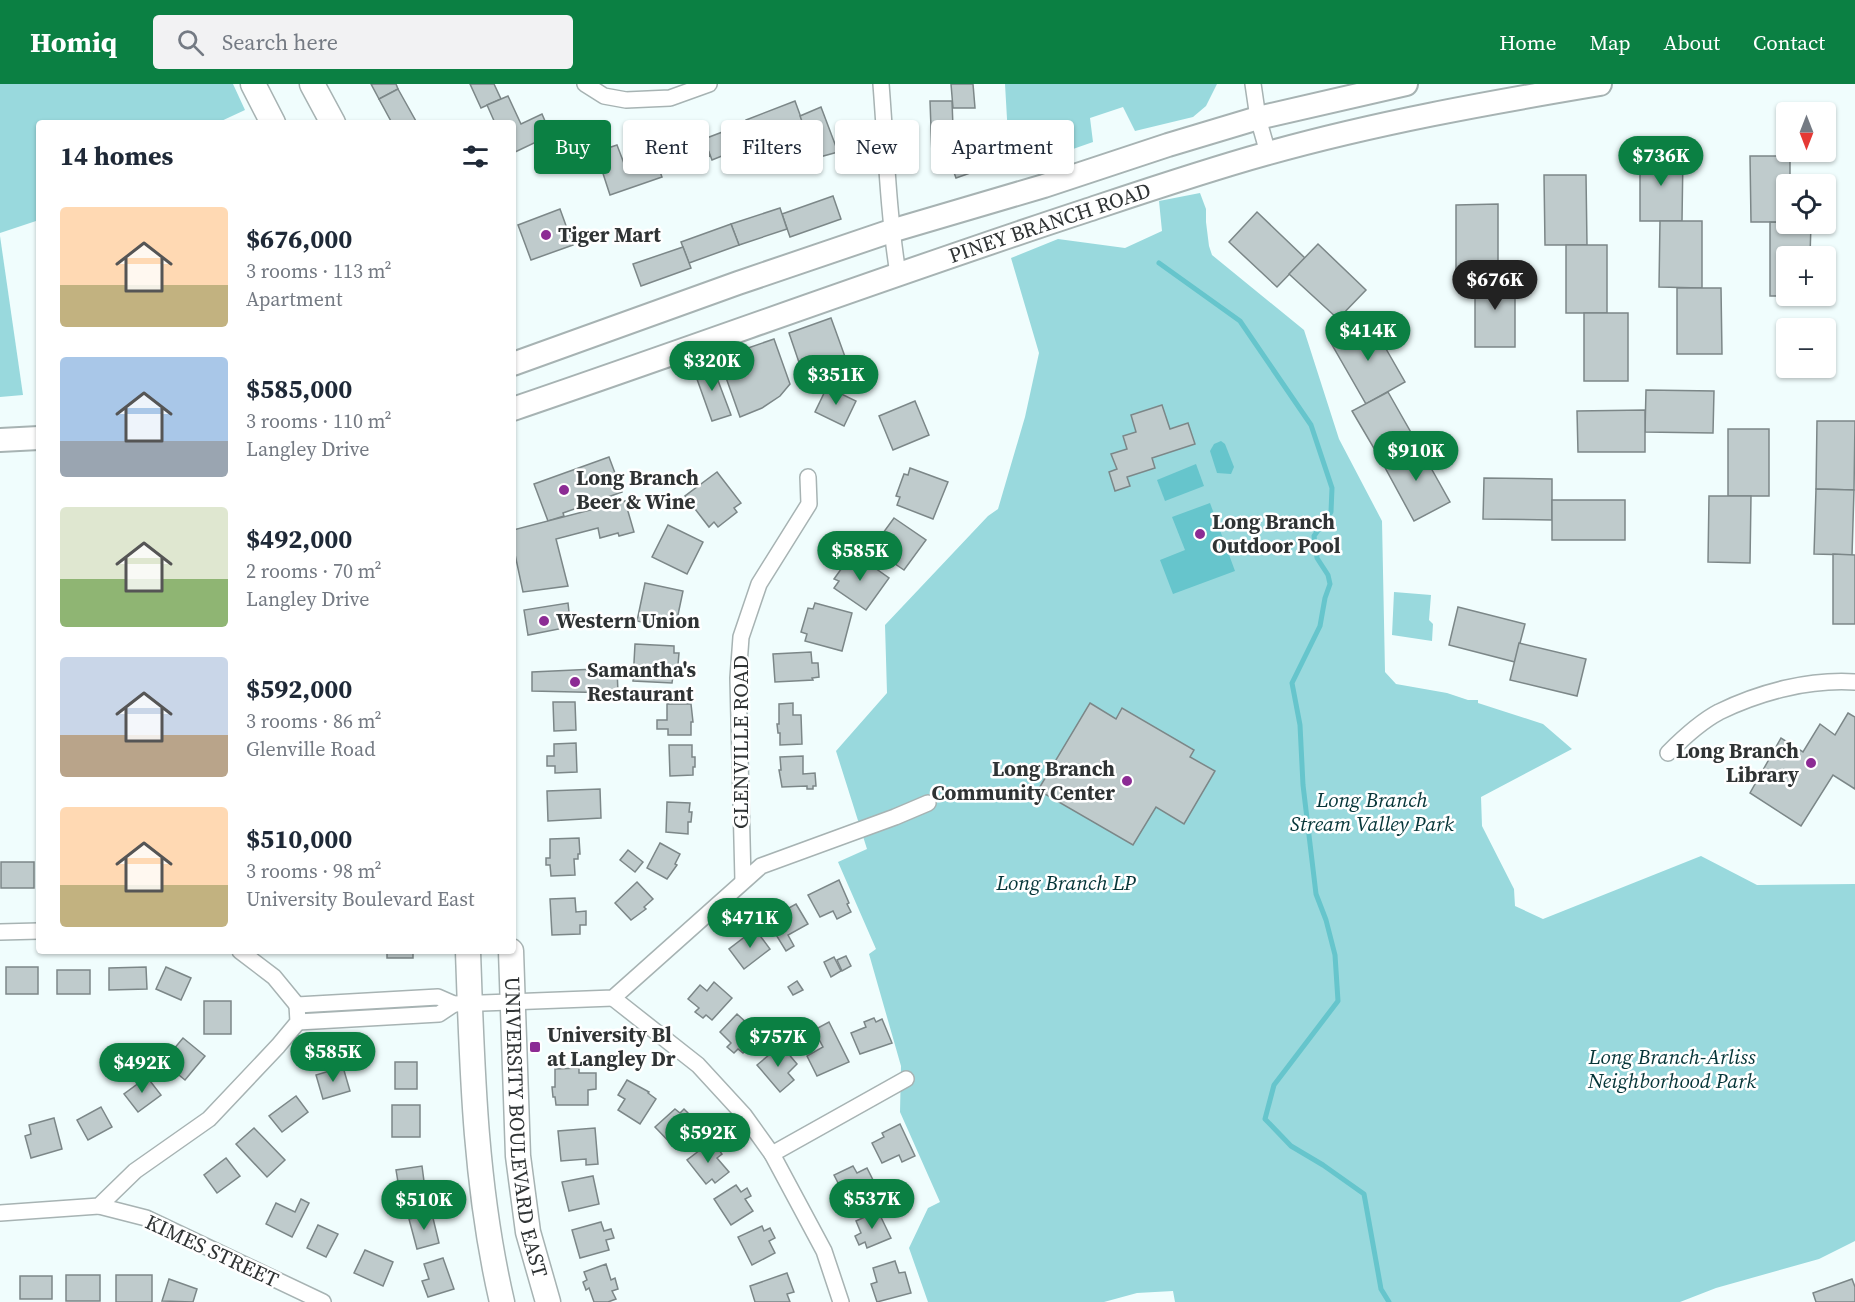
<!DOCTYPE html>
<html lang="en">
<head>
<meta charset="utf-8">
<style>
	body { margin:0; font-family:"Source Serif 4",serif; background:#f2f2f3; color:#1f2937; height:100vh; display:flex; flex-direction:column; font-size:22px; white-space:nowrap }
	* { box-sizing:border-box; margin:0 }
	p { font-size:20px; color:#747a83 }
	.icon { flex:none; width:33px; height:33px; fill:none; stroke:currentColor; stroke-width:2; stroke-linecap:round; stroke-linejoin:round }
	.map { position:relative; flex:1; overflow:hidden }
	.sheet { position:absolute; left:36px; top:36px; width:480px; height:834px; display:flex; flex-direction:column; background:#fff; border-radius:6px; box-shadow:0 2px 4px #0004 }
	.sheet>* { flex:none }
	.banner { position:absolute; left:534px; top:36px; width:570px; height:54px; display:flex; gap:12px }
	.needle { width:39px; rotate:180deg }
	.buttons { position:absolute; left:1776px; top:18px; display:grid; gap:12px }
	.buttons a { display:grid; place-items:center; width:60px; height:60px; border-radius:6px; background:#fff; box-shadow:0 2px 4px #0004; font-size:30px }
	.price { position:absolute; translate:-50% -51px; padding:0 14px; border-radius:21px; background:#0b8043; color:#fff; font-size:20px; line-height:39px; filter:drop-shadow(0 2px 3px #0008) }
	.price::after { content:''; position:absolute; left:50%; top:36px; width:18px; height:14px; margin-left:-9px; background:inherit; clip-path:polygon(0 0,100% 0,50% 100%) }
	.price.active { background:#222; color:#fff }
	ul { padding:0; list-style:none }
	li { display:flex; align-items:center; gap:18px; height:150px; padding:0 24px }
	li span { display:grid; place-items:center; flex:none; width:168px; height:120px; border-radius:6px; color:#555 }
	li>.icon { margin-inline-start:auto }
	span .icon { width:72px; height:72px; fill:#fffc; stroke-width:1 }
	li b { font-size:26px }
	h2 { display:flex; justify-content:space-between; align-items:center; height:72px; padding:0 24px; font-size:26px }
	.pill { padding:0 21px; border-radius:6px; background:#fff; box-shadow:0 2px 4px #0004; font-size:21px; line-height:54px }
	.pill.active { background:#0b8043; color:#fff }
	header { display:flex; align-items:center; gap:36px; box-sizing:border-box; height:84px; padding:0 30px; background:#0b8043; color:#fff }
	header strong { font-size:28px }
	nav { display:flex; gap:33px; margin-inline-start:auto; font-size:21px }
	.search { width:420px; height:54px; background:#f2f2f3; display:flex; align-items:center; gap:15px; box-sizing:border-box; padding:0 21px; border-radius:6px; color:#747a83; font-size:22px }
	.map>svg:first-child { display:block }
</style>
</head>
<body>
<header>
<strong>Homiq</strong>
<div class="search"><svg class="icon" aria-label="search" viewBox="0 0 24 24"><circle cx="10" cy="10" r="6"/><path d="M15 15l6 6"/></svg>Search here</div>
<nav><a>Home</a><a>Map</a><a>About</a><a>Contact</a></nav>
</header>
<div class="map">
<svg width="1855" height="1218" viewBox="0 0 1855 1218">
	<rect width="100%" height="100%" fill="#f0fdfd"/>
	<!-- green -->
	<g fill="#99d9dd">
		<polygon points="0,0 233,0 245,26 217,39 39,39 39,136 0,149"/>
		<polygon points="1005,0 1217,0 1206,22 1193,33 1135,47 1123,23 1090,34 1093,58 1010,87"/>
		<polygon points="1200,109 1206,125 1206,138 1209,162 1212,171 1304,246 1339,355 1382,437 1385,588 1396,600 1447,609 1468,616 1478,616 1478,619 1543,640 1572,665 1481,713 1482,742 1514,805 1515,822 1543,835 1701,772 1757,801 1855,800 1855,1157 1819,1175 1716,1204 1680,1218 1175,1218 1173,1207 1137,1209 1104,1218 928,1218 909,1164 928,1124 940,1118 900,1028 901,982 869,870 876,865 838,778 867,765 836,667 887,609 885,541 988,432 998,425 1025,333 1039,269 1011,174 1058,155 1125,164 1162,147 1159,117"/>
		<polygon points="0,152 23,311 0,313"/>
		<polygon points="1394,508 1431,511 1429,536 1433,540 1432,557 1392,551"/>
	</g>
	<!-- water -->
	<g fill="#66c5cc">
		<polygon points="1221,357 1225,360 1234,383 1231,390 1217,389 1210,367 1214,360"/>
		<polygon points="1196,380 1204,402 1165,417 1157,396"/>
		<polygon points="1210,419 1235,487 1173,510 1160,476 1185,466 1172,433"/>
	</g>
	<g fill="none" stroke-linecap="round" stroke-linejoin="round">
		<!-- stream -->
		<polyline stroke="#66c5cc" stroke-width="5" points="1159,179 1240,237 1311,341 1332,404 1331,428 1314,452 1317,474 1328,491 1330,500 1325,514 1320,542 1292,599 1300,641 1303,701 1316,810 1326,836 1335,871 1338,917 1274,1001 1265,1035 1291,1062 1323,1081 1364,1110 1381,1205 1389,1218"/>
	</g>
	<!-- building -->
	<g fill="#bfcbcc" stroke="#7c8788" stroke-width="1.5">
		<polygon points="371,0 396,0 398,5 379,15"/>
		<polygon points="470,0 494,0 501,15 481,24"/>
		<polygon points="951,0 973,0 975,24 953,24"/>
		<polygon points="398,5 417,39 392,39 379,15"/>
		<polygon points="508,12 521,40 542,30 551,51 513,69 513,39 495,39 487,21"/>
		<polygon points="795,17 803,39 753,57 746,36"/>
		<polygon points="930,17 952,17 954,70 932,71"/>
		<polygon points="821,23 838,68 816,74 800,32"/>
		<polygon points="746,39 754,59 712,76 704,55"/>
		<polygon points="703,52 710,72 660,90 653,69"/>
		<polygon points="999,54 1007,76 956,94 948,72"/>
		<polygon points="617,61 625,82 654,72 662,93 610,111 596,68"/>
		<polygon points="1640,70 1683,70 1682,137 1640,137"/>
		<polygon points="1750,72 1790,72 1790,100 1786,100 1786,138 1751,138"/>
		<polygon points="1544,91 1586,91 1587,161 1545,161"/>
		<polygon points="833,112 841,135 790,153 782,130"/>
		<polygon points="1498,120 1498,190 1456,191 1456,121"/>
		<polygon points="780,124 787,145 739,161 731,140"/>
		<polygon points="560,125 573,161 531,176 518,141"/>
		<polygon points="1257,128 1305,174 1277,203 1229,158"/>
		<polygon points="1660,137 1702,137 1702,204 1659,203"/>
		<polygon points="1770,138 1811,140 1810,172 1786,172 1786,212 1810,212 1770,212"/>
		<polygon points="731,140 739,161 689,179 681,158"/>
		<polygon points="1318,160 1366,206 1338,235 1289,190"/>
		<rect x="1566" y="161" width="41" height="68"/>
		<polygon points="683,163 691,184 641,202 633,180"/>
		<polygon points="1475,190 1515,191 1515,263 1475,263"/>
		<polygon points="1677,204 1721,204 1722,270 1677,270"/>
		<rect x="1584" y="229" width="44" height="68"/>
		<polygon points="831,234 848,281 805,296 789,249"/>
		<polygon points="1370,237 1405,298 1366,320 1331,259"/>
		<polygon points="774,255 790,300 780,312 762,324 740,333 719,274"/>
		<polygon points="711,278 731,331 712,337 693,284"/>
		<polygon points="827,303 856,317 844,342 815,328"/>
		<polygon points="1646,306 1714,307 1713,349 1645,348"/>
		<polygon points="1388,308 1417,359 1382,378 1352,327"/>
		<polygon points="915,317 929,351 893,366 879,332"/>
		<polygon points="1162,321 1170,345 1188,339 1195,360 1152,374 1155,384 1127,393 1130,402 1115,407 1109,388 1117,385 1111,370 1127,365 1123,352 1136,348 1131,331"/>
		<polygon points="1645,326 1645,368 1578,368 1577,327"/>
		<polygon points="1817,337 1855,337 1854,406 1816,405"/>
		<rect x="1728" y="345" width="41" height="67"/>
		<polygon points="1417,359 1450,418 1414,437 1382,378"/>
		<polygon points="609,373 622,408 563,429 564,432 548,437 534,400"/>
		<polygon points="910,384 948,398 933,435 897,421 900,413 896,412 904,390 908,391"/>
		<polygon points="717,388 741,419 734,424 737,428 718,443 714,438 709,443 685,412"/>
		<polygon points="1484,394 1552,395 1552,436 1483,435"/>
		<polygon points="1816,405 1854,406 1852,471 1814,470"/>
		<polygon points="1709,412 1751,412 1750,479 1708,478"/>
		<rect x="1552" y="416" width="73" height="40"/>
		<polygon points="625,417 634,448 619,452 618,449 600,454 598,444 556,455 568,502 523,508 513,461 513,446"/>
		<polygon points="894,434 926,456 904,486 872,464"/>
		<polygon points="668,441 703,458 687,490 652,473"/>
		<polygon points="1833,470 1855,471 1855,540 1833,540"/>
		<polygon points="858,472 889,494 866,526 834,504 839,497 834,495 849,474 854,478"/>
		<polygon points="645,499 683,507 675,545 637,537"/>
		<polygon points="568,519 569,528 561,529 564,544 528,551 524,526"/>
		<polygon points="815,519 852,529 842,567 805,557 807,550 801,548 808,524 813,525"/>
		<polygon points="1458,523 1525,540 1515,578 1449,561"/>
		<polygon points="1519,559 1586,575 1577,612 1510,596"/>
		<polygon points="635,560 674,562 674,569 679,569 677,592 673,592 672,599 633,597"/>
		<polygon points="811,568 812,579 818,579 819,593 812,594 813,596 775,598 773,570"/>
		<polygon points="617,584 618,609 532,607 532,588"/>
		<polygon points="553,618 575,618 576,646 554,647"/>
		<polygon points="793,619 793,631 801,631 802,660 780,661 780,649 778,649 777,640 779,640 779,620"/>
		<polygon points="1090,619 1116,635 1122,624 1194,666 1190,673 1215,687 1184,740 1156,723 1133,761 1038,706"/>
		<polygon points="667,620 691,620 693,638 691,638 691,651 668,651 668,645 657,645 657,636 667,636"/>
		<polygon points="1848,629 1855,633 1855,705 1833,691 1801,742 1750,709 1781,654 1803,668 1820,640 1835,651"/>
		<polygon points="576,659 577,688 555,689 555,682 547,682 547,672 554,672 554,660"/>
		<polygon points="669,661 692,661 692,673 695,673 695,683 693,683 693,691 670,692"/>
		<polygon points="803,672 803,690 815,689 816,702 813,702 813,705 807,705 807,702 782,703 779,686 781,686 780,673"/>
		<polygon points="600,705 601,734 548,737 547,707"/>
		<polygon points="667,718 690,719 689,728 692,728 691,738 688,738 688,750 666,748"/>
		<polygon points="579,754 580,770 578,770 578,775 574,775 575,791 551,792 550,781 546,781 546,774 550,774 550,755"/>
		<polygon points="660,759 680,770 675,780 677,781 667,795 647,784"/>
		<polygon points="628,766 643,778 635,788 620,776"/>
		<rect x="1" y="778" width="33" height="26"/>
		<polygon points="839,796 849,819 847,820 851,828 837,835 833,827 820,833 808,811"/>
		<polygon points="637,798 653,815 644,823 646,825 631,836 615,819"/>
		<polygon points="575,814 576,828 586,827 586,841 580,841 580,850 552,851 550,815"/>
		<polygon points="796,820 808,840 788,851 794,862 786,867 767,836"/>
		<polygon points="755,845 770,865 744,885 729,865"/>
		<rect x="387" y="867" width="26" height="7"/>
		<polygon points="846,872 851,882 842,887 837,876"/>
		<polygon points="834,873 841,887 831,893 824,878"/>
		<rect x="6" y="883" width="32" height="27"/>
		<polygon points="146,883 147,905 109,906 109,884"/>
		<polygon points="166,883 191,894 181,916 156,905"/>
		<rect x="57" y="886" width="33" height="24"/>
		<polygon points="797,897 803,906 793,911 788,903"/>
		<polygon points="714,898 732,914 712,936 706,931 703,934 695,928 699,924 688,915 700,901 707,907"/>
		<rect x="204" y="917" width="27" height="33"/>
		<polygon points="737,930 760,951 743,969 738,965 734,969 727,963 731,959 720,948"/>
		<polygon points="874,934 876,938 882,935 892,959 860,970 851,949 866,943 864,938"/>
		<polygon points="829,938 849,978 817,992 807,972 823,963 814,946"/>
		<polygon points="183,954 205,972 185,996 163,978"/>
		<polygon points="781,961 797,980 788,989 794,996 780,1008 757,981"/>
		<rect x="395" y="978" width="22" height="27"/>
		<polygon points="343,983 350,1007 323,1015 316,991"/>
		<polygon points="579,984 579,989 596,989 596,1005 588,1006 588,1021 556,1021 555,1013 553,1013 552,1003 555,1003 555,985"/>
		<polygon points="147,993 161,1011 138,1028 124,1010"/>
		<polygon points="627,996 649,1008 648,1009 656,1015 640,1040 618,1026 625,1015 618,1011"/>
		<polygon points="296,1012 308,1028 282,1048 269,1032"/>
		<rect x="392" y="1021" width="28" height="32"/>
		<polygon points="101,1023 112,1043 88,1056 77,1036"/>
		<polygon points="675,1025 680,1029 684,1025 692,1033 687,1037 696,1047 676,1065 655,1043"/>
		<polygon points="54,1034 62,1065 31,1074 25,1052 31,1050 29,1041"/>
		<polygon points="900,1040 915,1072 902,1078 899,1071 882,1079 872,1059 884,1053 882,1049"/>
		<polygon points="254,1044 285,1076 267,1093 236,1060"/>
		<polygon points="595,1044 598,1080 586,1081 586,1075 561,1077 558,1047"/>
		<polygon points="708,1060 711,1065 716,1062 722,1070 717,1074 729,1088 715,1099 712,1095 706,1100 687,1076"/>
		<polygon points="226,1074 240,1092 217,1109 204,1091"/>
		<polygon points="422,1082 425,1105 400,1110 396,1086"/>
		<polygon points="853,1082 857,1089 867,1084 879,1108 850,1122 834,1091"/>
		<polygon points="593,1092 599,1120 569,1127 562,1098"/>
		<polygon points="736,1101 741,1108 747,1104 751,1112 745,1115 753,1127 731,1141 714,1115"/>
		<polygon points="301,1115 309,1119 292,1153 266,1140 276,1119 295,1128"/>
		<polygon points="878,1127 891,1154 867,1164 865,1158 859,1161 855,1152 861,1149 856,1137"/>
		<polygon points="432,1130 439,1159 417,1165 409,1135"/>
		<polygon points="601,1138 604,1147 611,1145 614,1154 606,1156 609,1166 580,1174 572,1146"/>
		<polygon points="318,1141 338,1150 326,1173 307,1164"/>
		<polygon points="762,1142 764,1147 770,1144 775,1154 769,1157 775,1169 752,1181 738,1153"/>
		<polygon points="365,1166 393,1178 383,1202 354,1189"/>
		<polygon points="443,1174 454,1205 428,1213 422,1197 429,1195 424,1180"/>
		<polygon points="895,1177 899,1189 905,1188 911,1209 877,1218 871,1200 877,1198 873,1184"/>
		<polygon points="606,1180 611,1196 615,1194 618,1205 612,1207 616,1215 608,1218 594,1218 589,1204 586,1206 583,1198 587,1196 584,1188"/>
		<polygon points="787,1189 794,1208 787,1210 790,1218 755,1218 750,1202"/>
		<rect x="66" y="1191" width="34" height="26"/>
		<rect x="116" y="1191" width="36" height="27"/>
		<rect x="20" y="1192" width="32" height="23"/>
		<polygon points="169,1195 197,1205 193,1218 162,1217"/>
		<polygon points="1852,1195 1855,1203 1855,1218 1816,1218 1813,1209"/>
	</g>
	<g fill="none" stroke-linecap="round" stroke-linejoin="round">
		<defs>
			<g id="street">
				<polyline points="585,0 604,12 626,16 670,14 709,0"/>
				<path d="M881,0C886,63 888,127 898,190"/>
				<polyline points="1253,0 1258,34 1268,69"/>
				<path d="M1668,669C1684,653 1700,638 1719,628C1760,608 1809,595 1855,598"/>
				<polyline points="743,797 738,594 741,553 759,500 809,420 808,393"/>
				<polyline points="0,848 39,847"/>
				<polyline points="240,867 274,893 297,921"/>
				<polyline points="613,914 698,981 744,1031 772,1070 824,1167 841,1218"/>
				<polyline points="297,921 438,913 454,920 613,914 761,782 895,733 928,719"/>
				<polyline points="298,938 439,930 454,920"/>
				<polyline points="772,1070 906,995"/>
				<polyline points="99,1122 146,1134 323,1218"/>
				<polyline points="0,1129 99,1122 135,1087 209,1035 278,962 298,938 297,921"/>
			</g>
			<g id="secondary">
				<polyline points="513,280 738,199 891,147 1044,102 1168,61 1258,34 1406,0"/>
				<path id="s1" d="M513,325C704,260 893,190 1085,127C1145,107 1204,87 1265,70C1375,39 1487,19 1600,0"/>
				<polyline points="0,356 39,354"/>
			</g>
			<g id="primary">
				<polyline points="253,0 273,39"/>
				<polyline points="312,0 333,39"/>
				<path d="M468,867C472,985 475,1102 502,1218"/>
				<path id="s2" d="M511,867L518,1072L528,1148L548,1218"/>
			</g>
		</defs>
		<!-- street casing -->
		<use href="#street" stroke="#a7b3b3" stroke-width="18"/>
		<!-- secondary casing -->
		<use href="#secondary" stroke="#a7b3b3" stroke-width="26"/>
		<!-- primary casing -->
		<use href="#primary" stroke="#a7b3b3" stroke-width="27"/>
		<!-- street -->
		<use href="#street" stroke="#fff" stroke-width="15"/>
		<!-- secondary -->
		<use href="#secondary" stroke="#fff" stroke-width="22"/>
		<!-- primary -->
		<use href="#primary" stroke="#fff" stroke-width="24"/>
	</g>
	<!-- markers -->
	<g fill="#8c2b94" stroke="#fff" stroke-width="2">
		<circle cx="546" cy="151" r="6"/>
		<circle cx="564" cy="406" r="6"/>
		<circle cx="1200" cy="450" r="6"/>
		<circle cx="544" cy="537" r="6"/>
		<circle cx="575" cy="598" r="6"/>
		<circle cx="1811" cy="679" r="6"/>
		<circle cx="1127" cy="697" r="6"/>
		<rect x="529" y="957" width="12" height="12" rx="3"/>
	</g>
	<g text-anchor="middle" stroke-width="5" stroke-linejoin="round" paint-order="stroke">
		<!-- street labels -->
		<g font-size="21" fill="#2f3334" stroke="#fff">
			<text dy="7" stroke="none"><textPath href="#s1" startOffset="568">PINEY BRANCH ROAD</textPath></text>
			<text transform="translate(741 658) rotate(-90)" y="7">GLENVILLE ROAD</text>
			<text dy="7" stroke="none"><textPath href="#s2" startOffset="177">UNIVERSITY BOULEVARD EAST</textPath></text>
			<text transform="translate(212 1167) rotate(25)" y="7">KIMES STREET</text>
		</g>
		<!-- poi labels -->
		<g font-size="21" font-weight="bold" fill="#2f3334" stroke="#fff" text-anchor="start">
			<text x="558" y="158">Tiger Mart</text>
			<text x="576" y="401">Long Branch<tspan x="576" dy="24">Beer &amp; Wine</tspan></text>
			<text x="1212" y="445">Long Branch<tspan x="1212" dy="24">Outdoor Pool</tspan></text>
			<text x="556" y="544">Western Union</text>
			<text x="587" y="593">Samantha's<tspan x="587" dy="24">Restaurant</tspan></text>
			<text x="1799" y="674" text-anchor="end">Long Branch<tspan x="1799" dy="24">Library</tspan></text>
			<text x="1115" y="692" text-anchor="end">Long Branch<tspan x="1115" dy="24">Community Center</tspan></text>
			<text x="547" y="958">University Bl<tspan x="547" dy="24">at Langley Dr</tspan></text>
		</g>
		<!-- park labels -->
		<g font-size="21" font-style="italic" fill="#053538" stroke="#fff">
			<text x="1372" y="723">Long Branch<tspan x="1372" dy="24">Stream Valley Park</tspan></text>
			<text x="1066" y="806">Long Branch LP</text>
			<text x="1672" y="980">Long Branch-Arliss<tspan x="1672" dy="24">Neighborhood Park</tspan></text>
		</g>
	</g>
</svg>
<div class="buttons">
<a><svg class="needle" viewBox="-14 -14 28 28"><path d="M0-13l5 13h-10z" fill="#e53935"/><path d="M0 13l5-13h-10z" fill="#747a83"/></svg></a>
<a><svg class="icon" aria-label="locate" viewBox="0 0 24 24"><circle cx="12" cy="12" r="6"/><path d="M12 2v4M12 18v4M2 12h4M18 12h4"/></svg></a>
<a>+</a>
<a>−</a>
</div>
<b class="price" style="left:1661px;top:103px">$736K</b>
<b class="price active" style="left:1495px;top:227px">$676K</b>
<b class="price" style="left:1368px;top:278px">$414K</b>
<b class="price" style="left:712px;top:308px">$320K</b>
<b class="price" style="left:836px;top:322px">$351K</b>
<b class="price" style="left:1416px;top:398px">$910K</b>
<b class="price" style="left:860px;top:498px">$585K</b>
<b class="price" style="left:750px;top:865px">$471K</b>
<b class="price" style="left:778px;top:984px">$757K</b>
<b class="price" style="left:333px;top:999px">$585K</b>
<b class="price" style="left:142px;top:1010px">$492K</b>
<b class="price" style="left:708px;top:1080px">$592K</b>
<b class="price" style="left:872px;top:1146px">$537K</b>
<b class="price" style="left:424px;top:1147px">$510K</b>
<div class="banner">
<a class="pill active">Buy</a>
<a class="pill">Rent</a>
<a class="pill">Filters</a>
<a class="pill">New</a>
<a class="pill">Apartment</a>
</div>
<section class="sheet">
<h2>14 homes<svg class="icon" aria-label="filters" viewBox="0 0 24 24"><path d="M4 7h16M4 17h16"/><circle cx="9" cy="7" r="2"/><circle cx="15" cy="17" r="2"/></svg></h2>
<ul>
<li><span style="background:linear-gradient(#ffd9b3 65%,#c2b280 0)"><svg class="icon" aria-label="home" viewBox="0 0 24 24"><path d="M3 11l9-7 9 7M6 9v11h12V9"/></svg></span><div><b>$676,000</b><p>3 rooms · 113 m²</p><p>Apartment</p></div></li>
<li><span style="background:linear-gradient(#a9c7e8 70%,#9aa5b1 0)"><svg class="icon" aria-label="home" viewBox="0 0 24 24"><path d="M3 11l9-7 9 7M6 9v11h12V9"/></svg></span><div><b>$585,000</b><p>3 rooms · 110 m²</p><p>Langley Drive</p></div></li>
<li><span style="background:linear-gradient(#dfe7d0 60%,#8fb573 0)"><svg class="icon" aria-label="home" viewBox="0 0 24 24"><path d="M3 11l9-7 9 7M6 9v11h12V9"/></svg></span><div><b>$492,000</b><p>2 rooms · 70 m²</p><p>Langley Drive</p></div></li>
<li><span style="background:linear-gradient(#c9d6e8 65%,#b9a48a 0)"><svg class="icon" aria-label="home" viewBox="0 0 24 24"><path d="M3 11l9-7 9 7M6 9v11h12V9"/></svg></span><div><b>$592,000</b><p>3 rooms · 86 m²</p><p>Glenville Road</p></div></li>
<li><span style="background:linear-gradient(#ffd9b3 65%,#c2b280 0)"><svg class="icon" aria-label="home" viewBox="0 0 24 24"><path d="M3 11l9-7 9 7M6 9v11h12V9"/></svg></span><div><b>$510,000</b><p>3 rooms · 98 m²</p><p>University Boulevard East</p></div></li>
</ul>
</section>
</div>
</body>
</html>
